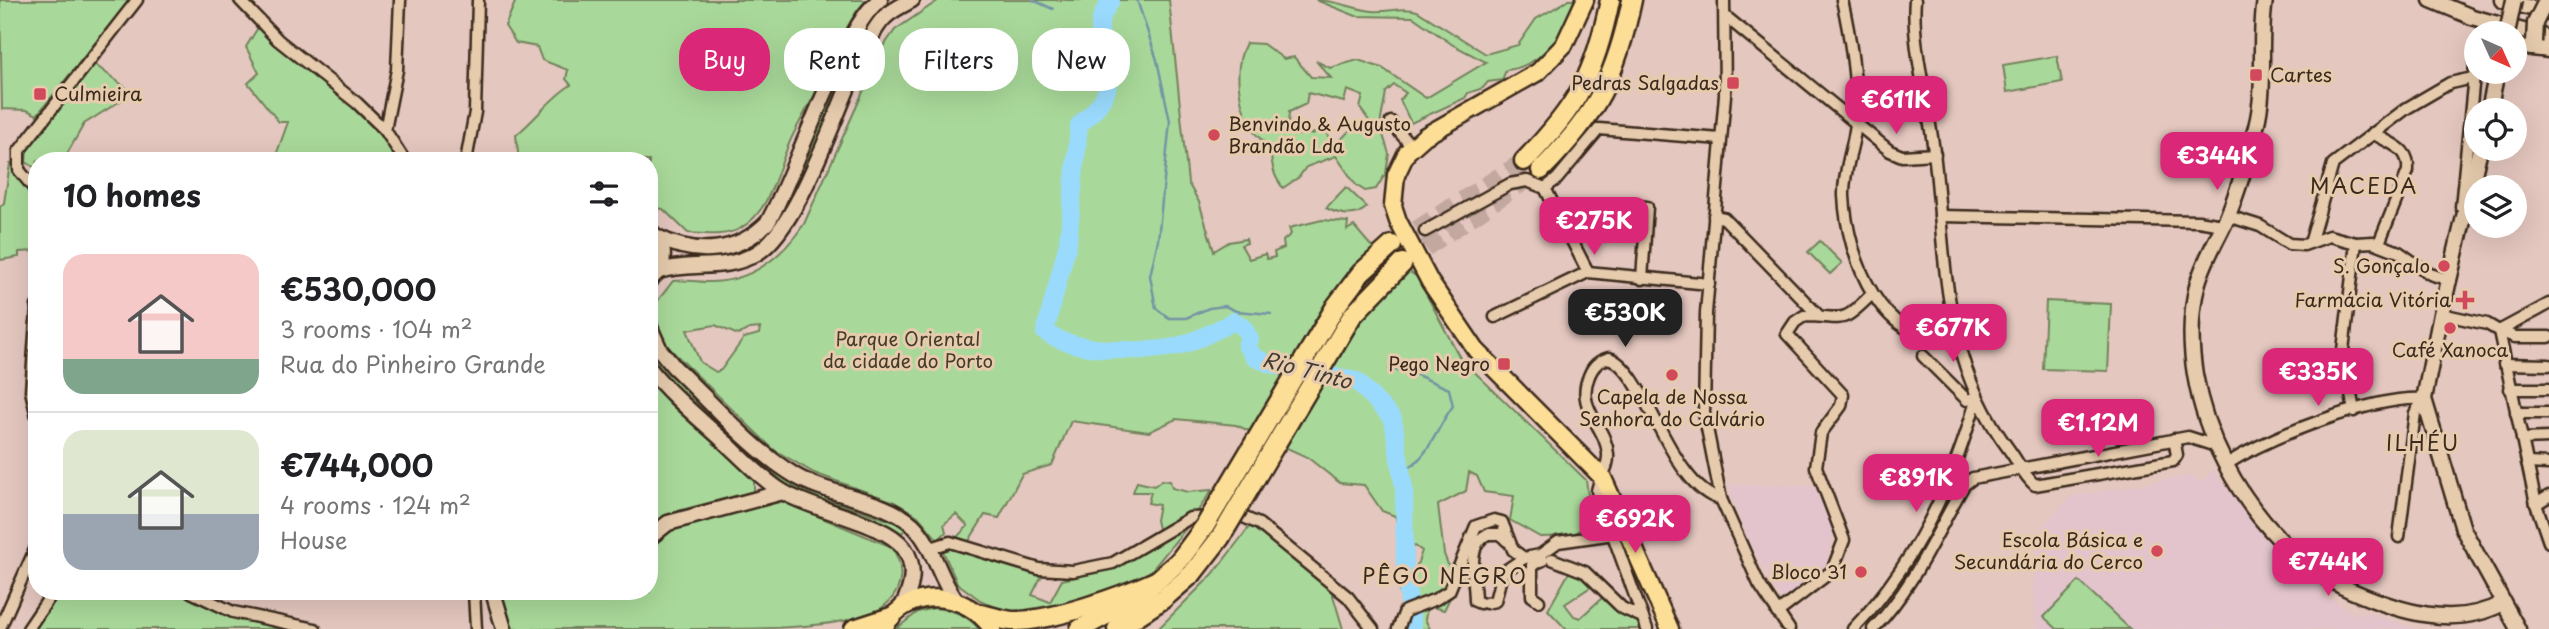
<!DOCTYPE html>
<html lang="en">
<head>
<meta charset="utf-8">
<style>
	body { margin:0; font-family:"Playpen Sans",sans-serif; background:#f6f6f6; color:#202124; height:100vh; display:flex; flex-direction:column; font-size:26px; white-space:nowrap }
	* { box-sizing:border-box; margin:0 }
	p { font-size:23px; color:#757577 }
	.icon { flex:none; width:38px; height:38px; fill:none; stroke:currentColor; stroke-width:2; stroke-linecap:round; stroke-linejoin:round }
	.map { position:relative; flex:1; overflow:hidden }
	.side { position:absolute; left:28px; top:152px; width:630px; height:448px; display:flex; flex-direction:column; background:#fff; border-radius:28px; box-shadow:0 7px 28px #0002 }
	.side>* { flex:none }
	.top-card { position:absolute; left:679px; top:28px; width:665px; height:63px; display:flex; gap:14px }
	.needle { width:46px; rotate:135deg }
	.tools { position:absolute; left:2464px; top:21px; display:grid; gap:14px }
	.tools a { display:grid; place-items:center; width:63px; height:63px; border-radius:50%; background:#fff; box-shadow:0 7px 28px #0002; font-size:35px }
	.price { position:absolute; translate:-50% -60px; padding:0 16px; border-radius:14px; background:#db2777; color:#fff; font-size:23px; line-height:46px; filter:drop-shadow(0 2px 4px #0008) }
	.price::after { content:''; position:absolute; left:50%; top:42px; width:21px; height:16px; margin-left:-10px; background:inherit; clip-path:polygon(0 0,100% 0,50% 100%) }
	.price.on { background:#222; color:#fff }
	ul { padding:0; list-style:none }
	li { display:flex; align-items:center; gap:21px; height:175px; padding:0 35px }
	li+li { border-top:2px solid #e0e0e0 }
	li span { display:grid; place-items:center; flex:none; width:196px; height:140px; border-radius:21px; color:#555 }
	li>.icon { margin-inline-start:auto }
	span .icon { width:84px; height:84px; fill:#fffc; stroke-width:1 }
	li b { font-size:30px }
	h2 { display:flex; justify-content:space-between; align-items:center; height:84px; padding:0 35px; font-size:30px }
	.chip { padding:0 24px; border-radius:28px; background:#fff; box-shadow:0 7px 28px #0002; font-size:24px; line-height:63px }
	.chip.on { background:#db2777; color:#fff }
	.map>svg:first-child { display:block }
</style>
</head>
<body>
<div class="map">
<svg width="2549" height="629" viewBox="0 0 2549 629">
	<rect width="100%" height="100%" fill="#e4c7bf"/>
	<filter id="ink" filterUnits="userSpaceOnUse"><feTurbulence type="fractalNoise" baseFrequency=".0143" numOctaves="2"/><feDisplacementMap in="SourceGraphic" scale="14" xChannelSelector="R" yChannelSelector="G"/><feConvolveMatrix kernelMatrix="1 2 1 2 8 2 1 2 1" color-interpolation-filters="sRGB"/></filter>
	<g filter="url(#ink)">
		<!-- built -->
		<g fill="#e3c4cc">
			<polygon points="2213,470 2270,543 2293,565 2322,584 2324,596 2359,615 2366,612 2415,629 2036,629 2032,582 2042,527 2070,497 2193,475 2201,482"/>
			<polygon points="1728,484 1815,486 1835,529 1827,559 1830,561 1830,567 1782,601 1749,543"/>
		</g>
		<!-- green -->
		<g fill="#a9d99a" stroke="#72825c" stroke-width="2" fill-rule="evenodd">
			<polygon points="0,0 130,0 37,115 27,110 2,109"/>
			<path d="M516,0H867C851,13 847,32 838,51C825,78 809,104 795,131C778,161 774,209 741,228C725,237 706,234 688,233L663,209L649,207V161H519L516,135C536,119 550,98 571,85L566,79L568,70L542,60L537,47L516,43L505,26Z"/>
			<path d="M939,0H1169L1188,183L1199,202L1214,251L1229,242L1246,239L1247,243L1241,245L1249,259L1265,254L1267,259L1275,257L1274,252L1284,248L1283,241L1291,234L1289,228L1322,220L1348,222L1347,230L1354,226L1370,245L1417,277L1460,358L1586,480L1591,518L1573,536L1540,537L1510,520L1514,496L1484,492L1477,476L1469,472L1466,491L1438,505L1444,554L1452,575L1446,584L1451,596L1444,610L1428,606L1425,619L1430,629H1407V617L1398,588L1415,571L1422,551L1401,536L1395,516L1382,511L1364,485L1340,483L1307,457L1236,425L1176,419L1149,432L1071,421L1052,465L1022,474L999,518L985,515L967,544L955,539L968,526L956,514L944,524L946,532L938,540L918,516L894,502L814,473L773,449L665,344L658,330L656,303L673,281C686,279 698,282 711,282C753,281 782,257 804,224L883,47L895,30ZM715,325L738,335L749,329L760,328L759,334L744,338L721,370L716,372L700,362L687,330Z"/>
			<path d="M1316,0C1336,0 1352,9 1372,11C1388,13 1401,6 1417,11L1486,54L1518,45L1536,19L1569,0H1576C1575,31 1537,68 1506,70L1502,80L1488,82L1483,88L1468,93L1465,98L1411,123L1400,100L1406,93L1394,85L1386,92L1380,125L1389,154L1386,173L1376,189L1365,191L1356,185L1336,156L1306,167L1299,177L1283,188C1269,170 1275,164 1268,148C1265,142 1258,137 1254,132C1239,108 1232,69 1246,43L1263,44L1284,59L1294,57L1311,77L1331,78L1316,61L1330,68L1358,60L1382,68L1426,98L1486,62L1453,45L1413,17L1356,16ZM1347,90L1363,96L1360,108L1370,122L1349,131L1335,146L1323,129L1312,134L1292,135L1288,126L1289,112L1306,104L1308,93L1344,102Z"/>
			<path d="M868,21L849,59L846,78L786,216L767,240L736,258L699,262V256C735,258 761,242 781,213L848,58Z"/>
			<polygon points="262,27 382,131 401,161 274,161 288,122 279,122 248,83 259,73 246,47 257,29"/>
			<polygon points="2057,56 2062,82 2007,92 2003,65"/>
			<polygon points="94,64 133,93 84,124 63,161 37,161 37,169 26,162 27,150"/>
			<polygon points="17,163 15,171 37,197 37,251 19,252 19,257 0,260 0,207 4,203 10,164"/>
			<path d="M1346,187L1367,207C1356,218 1340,215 1326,208Z"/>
			<polygon points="1820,241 1842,263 1830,274 1808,252"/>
			<polygon points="2046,301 2111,304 2108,371 2043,369"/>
			<path d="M649,341L784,476L830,500L897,523L906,529L902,533C868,510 819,504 781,481L671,381L649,354Z"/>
			<polygon points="649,381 754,481 754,491 678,511 649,525"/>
			<polygon points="1162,480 1170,481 1172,488 1188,492 1212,490 1195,515 1159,533 1156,520 1159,505 1148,503 1151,492 1133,492 1137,482 1154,486"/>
			<path d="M781,501L892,547C908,573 901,599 873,613C832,629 752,629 705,629C641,629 577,629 513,629L500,592H649V547L674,529Z"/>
			<polygon points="1191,522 1152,570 1131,582 1064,603 1008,613 980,600 957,583 942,549 953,546 1042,575 1032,595 1050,602 1062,580 1112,569"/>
			<polygon points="1250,526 1329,582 1343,629 1158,629 1213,574"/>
			<polygon points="1571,569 1595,584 1565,604 1574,616 1580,618 1604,596 1636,618 1641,629 1566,629 1548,610"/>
			<polygon points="2079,581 2130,629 2057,629 2044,617"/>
			<polygon points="57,592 178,592 232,617 288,629 34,629"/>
			<path d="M934,608C953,610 966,614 979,629H896L918,612Z"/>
		</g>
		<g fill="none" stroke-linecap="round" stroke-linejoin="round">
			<!-- stream -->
			<g stroke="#7494a3" stroke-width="2.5">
				<polyline points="1033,0 1053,9"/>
				<polyline points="1137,0 1157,60 1170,121 1158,240 1150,276 1156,308 1169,318 1186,318 1209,308 1225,306 1236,311 1271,314"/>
				<path d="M1389,369L1417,375L1449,389L1453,406C1436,428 1429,460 1402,471"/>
			</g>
			<!-- river -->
			<path stroke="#9adafc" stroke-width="18" d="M1111,0C1107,9 1100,15 1100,25C1099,75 1129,82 1079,125L1068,243L1045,332C1072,352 1142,353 1174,347C1195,342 1215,331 1234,321L1244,328L1250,339L1246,345L1254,357L1270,364L1357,381L1393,419L1404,489L1405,574L1413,629"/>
			<!-- highway-tunnel -->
			<g stroke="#c2a89f" stroke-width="18" stroke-dasharray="18 9" stroke-linecap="butt">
				<polyline points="1394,244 1524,161"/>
				<polyline points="1403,263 1541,170"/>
			</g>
			<defs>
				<g id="street">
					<polyline points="240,0 278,40 357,103 385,130 405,161"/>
					<polyline points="1724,0 1725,95 1706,313 1704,413 1721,499 1759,584 1789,629"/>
					<path d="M1842,0C1850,34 1858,88 1856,123C1854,147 1843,171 1844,196C1847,256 1881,350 1957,338"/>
					<path d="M1915,0C1911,45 1929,106 1934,152C1947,261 1940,358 2010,451C2018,462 2025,477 2035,485L2173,461L2177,455L2174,439"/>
					<polyline points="1725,16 1890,151 1902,156 1935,154"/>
					<polyline points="1391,122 1412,147"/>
					<polyline points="385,130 397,70 400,0"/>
					<path d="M2373,133C2391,145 2410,147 2408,171L2379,243"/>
					<polyline points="466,161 475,112 478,0"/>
					<polyline points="1545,188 1588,272"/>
					<polyline points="37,192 19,170 19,151 137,0"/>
					<polyline points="1629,205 1647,207 1642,279"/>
					<polyline points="2461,207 2476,55"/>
					<polyline points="1714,216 1724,218 1819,316"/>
					<polyline points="1940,216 2198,221 2223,225"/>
					<polyline points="2228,216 2260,226 2289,244 2304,245 2329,236 2356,243 2373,242 2399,252 2430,274 2449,280"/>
					<polyline points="1425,231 1510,184 1527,181 1545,188 1557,179 1599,129 1720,139"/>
					<polyline points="2311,240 2333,164 2407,108 2450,83 2473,78"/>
					<polyline points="37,306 31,391 37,417"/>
					<polyline points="2441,314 2487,324 2499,331 2536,504 2549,542"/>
					<polyline points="1495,317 1588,272 1709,284"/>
					<polyline points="2499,331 2549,304"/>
					<polyline points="2499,331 2515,337 2549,337"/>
					<polyline points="1923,356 1967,400 1977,397"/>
					<polyline points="2504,364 2549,365"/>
					<polyline points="2510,389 2549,389"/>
					<polyline points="2354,411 2343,350 2356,243"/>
					<polyline points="2516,413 2549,413"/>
					<polyline points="2522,439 2549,438"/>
					<polyline points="2527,463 2549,464"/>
					<path d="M2225,465C2269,437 2372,396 2424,399"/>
					<polyline points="2536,504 2549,496"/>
					<polyline points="2399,537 2415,413 2424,399"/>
					<polyline points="931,548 950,542 1039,569 1073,571 1113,563 1190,518 1241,516 1259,524 1348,597 1373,629"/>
					<polyline points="1552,559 1585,572 1622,608 1642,617"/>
					<polyline points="191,592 233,612 315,629"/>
					<polyline points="474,592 476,629"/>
					<polyline points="1539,601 1532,596 1532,565 1543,560"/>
					<path d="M1480,603L1475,601C1475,580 1465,544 1488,534H1500L1507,541"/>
					<polyline points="1486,603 1495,601 1502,573 1524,558"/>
					<path d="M1777,613L1832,571L1844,540L1816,467L1821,433L1841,406L1843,395L1787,334L1795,322L1804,316C1846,316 1839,327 1872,294"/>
					<polyline points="0,628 37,545"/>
					<polyline points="28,629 53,592"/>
					<polyline points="1398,629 1405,611 1436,599 1449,591 1476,526 1494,520 1502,522 1513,550 1524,558 1540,555 1558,542 1614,534"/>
					<path d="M1647,629L1597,491C1599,478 1609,469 1608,454C1606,426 1575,408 1589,376C1593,366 1598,361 1609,358C1646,370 1671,489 1721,499"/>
					<path d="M1853,629C1915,565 1953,483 1977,397"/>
					<path d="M1873,629C1914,587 1935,535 1964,485L1973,478L2188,437L2216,446"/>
				</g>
				<g id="secondary">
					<path d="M2265,0C2258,42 2267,85 2256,127C2248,157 2239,189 2227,218C2217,240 2203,262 2197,286C2170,399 2247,544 2352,591C2400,612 2455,629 2503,603"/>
					<polyline points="2431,0 2472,17 2549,38"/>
					<polyline points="2502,0 2549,13"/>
					<polyline points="2515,46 2549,50"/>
					<polyline points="2489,110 2497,72"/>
					<polyline points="2480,149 2441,314 2424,399 2463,529 2518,629"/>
					<path d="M649,230C667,244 668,266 649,280"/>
					<path d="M657,237C696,256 737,254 768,222C794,178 845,21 880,0"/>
					<path d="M659,271C692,261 726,272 757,253C800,227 838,103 863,53C869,41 875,26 885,17C892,10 903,5 912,0"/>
					<path d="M649,325L660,350L674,367C711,402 751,449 794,475C828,496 885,499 913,525C934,546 938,576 955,599"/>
					<path d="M649,368C671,396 700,419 726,443C744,460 762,479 783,492C814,511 885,522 904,548C917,567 912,589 901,608"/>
					<polyline points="649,538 668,523 783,492"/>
					<polyline points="493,592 504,629"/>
				</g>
				<g id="primary">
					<polyline points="1585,0 1564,45 1538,72 1425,136 1407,152 1396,175 1393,206 1398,221 1430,282 1476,350 1603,478 1670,629"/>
					<path d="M883,629C907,585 967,591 992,629"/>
				</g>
				<g id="highway">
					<path d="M1524,161C1577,107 1595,75 1610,0"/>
					<path d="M1541,170C1597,114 1616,77 1632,0"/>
					<polyline points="1336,306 1361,273 1392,245"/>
					<polyline points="1352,316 1403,263"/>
					<path d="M981,614C991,616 1002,620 1012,621C1051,622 1122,596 1158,580"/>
					<polyline points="854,629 891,617"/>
					<polyline points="1080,629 1136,599 1179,561"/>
					<polyline points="1117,629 1163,599 1192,574"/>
				</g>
			</defs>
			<!-- street casing -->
			<use href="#street" stroke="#3b2a1e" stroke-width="15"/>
			<!-- secondary casing -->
			<use href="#secondary" stroke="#3b2a1e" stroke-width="19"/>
			<!-- primary casing -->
			<use href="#primary" stroke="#3b2a1e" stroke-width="21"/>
			<!-- highway casing -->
			<use href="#highway" stroke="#3b2a1e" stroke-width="23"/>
			<!-- street -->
			<use href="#street" stroke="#e6cbad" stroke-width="10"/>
			<!-- secondary -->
			<use href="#secondary" stroke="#e6cbad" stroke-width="14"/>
			<!-- primary -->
			<use href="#primary" stroke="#fdde96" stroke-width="16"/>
			<!-- highway -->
			<use href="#highway" stroke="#fdde96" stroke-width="18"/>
			<defs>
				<g id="secondary-bridge">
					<polyline points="2507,33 2514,0"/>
					<polyline points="2534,42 2535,23 2544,5"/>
				</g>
				<g id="highway-bridge">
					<polyline points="1179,561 1205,526 1336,306"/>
					<polyline points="1192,574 1220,538 1352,316"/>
				</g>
			</defs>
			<!-- secondary-bridge casing -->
			<use href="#secondary-bridge" stroke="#3b2a1e" stroke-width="19" stroke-linecap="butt"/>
			<!-- highway-bridge casing -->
			<use href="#highway-bridge" stroke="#3b2a1e" stroke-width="23" stroke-linecap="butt"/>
			<!-- secondary-bridge -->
			<use href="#secondary-bridge" stroke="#e6cbad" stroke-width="14"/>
			<!-- highway-bridge -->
			<use href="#highway-bridge" stroke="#fdde96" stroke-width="18"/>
		</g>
	</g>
	<!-- markers -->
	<g fill="#d1495b" stroke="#e6cbad" stroke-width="2.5">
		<rect x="2249" y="68" width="14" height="14" rx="3.5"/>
		<rect x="1726" y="76" width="14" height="14" rx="3.5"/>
		<rect x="33" y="87" width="14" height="14" rx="3.5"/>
		<circle cx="1214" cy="135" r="7"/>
		<circle cx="2444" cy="266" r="7"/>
		<path d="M2461.5 289.5h7v7h7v7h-7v7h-7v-7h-7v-7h7z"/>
		<circle cx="2450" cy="328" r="7"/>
		<rect x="1497" y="357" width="14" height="14" rx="3.5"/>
		<circle cx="1672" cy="375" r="7"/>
		<circle cx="2157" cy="551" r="7"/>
		<circle cx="1861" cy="572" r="7"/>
	</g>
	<g text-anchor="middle" stroke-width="6" stroke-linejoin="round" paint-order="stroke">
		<!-- poi labels -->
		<g font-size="19" fill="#3b2a1e" stroke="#e6cbad" text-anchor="end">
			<text x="2270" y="82" text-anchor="start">Cartes</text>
			<text x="1719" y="90">Pedras Salgadas</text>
			<text x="54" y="101" text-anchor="start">Culmieira</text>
			<text x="1228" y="131" text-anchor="start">Benvindo &amp; Augusto<tspan x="1228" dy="22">Brandão Lda</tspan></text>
			<text x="2430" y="273">S. Gonçalo</text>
			<text x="2451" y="307">Farmácia Vitória</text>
			<text x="2450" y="357" text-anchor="middle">Café Xanoca</text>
			<text x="1490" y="371">Pego Negro</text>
			<text x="1672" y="404" text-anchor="middle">Capela de Nossa<tspan x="1672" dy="22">Senhora do Calvário</tspan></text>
			<text x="2143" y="547">Escola Básica e<tspan x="2143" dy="22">Secundária do Cerco</tspan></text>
			<text x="1847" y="579">Bloco 31</text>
		</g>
		<!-- park labels -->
		<g font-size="19" fill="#463c2a" stroke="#e6cbad">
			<text x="908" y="346">Parque Oriental<tspan x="908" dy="22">da cidade do Porto</tspan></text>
		</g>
		<!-- neighbourhood labels -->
		<g font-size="21" letter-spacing="2" fill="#3b2a1e" stroke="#e6cbad">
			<text x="2364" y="194">MACEDA</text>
			<text x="2423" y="451">ILHÉU</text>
			<text x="1445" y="584">PÊGO NEGRO</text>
		</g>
		<!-- water labels -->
		<g font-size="21" font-style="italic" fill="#443c34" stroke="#e6cbad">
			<text transform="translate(1307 371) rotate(15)" y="7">Rio Tinto</text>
		</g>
	</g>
</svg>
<div class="tools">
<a><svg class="needle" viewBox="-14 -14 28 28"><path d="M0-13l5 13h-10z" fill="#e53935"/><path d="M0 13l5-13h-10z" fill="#757577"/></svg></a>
<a><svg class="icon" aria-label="locate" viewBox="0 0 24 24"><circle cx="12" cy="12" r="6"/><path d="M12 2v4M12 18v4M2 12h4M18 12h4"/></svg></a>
<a><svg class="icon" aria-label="layers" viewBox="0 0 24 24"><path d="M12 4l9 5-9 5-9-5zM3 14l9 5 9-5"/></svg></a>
</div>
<b class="price" style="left:1896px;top:136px">€611K</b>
<b class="price" style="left:2217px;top:192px">€344K</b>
<b class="price" style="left:1594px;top:257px">€275K</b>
<b class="price on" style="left:1625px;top:349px">€530K</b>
<b class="price" style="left:1953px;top:364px">€677K</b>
<b class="price" style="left:2318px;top:408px">€335K</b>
<b class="price" style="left:2098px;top:459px">€1.12M</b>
<b class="price" style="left:1916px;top:514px">€891K</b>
<b class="price" style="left:1635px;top:555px">€692K</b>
<b class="price" style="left:2328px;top:598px">€744K</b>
<div class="top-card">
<a class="chip on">Buy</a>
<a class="chip">Rent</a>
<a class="chip">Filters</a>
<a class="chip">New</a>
</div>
<section class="side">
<h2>10 homes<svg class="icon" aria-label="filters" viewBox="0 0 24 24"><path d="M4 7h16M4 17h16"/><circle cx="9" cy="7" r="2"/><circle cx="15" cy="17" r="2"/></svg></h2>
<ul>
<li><span style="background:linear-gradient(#f6c9c9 75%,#7fa58c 0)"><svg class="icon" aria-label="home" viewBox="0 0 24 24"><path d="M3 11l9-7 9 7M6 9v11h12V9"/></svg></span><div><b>€530,000</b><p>3 rooms · 104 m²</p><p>Rua do Pinheiro Grande</p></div></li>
<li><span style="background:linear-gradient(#dfe7d0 60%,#9aa5b1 0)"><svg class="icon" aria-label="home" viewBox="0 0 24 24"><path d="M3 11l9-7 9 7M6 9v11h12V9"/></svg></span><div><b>€744,000</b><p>4 rooms · 124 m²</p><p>House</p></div></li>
</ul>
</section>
</div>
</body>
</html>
